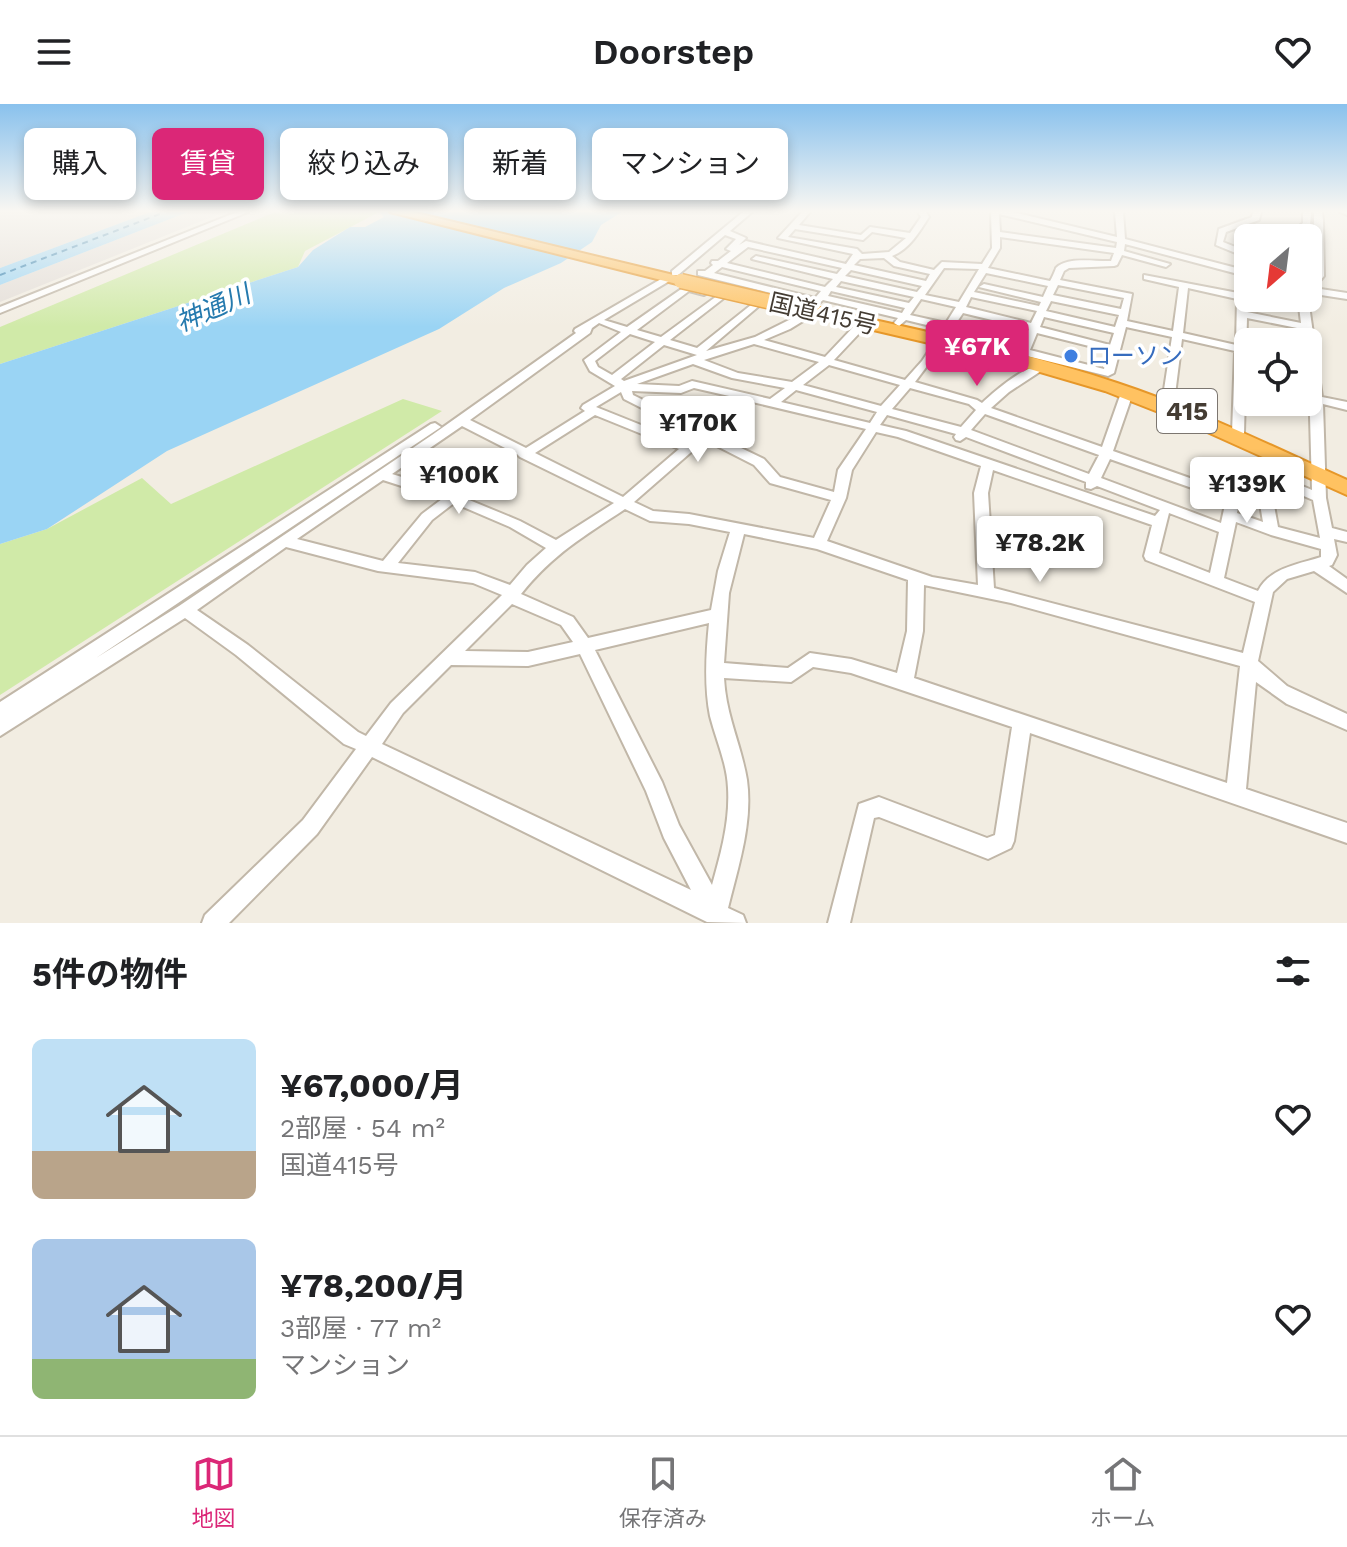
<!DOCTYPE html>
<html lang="ja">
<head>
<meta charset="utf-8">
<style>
	body { margin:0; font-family:"Work Sans","Noto Sans JP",sans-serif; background:#f6f6f6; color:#202124; height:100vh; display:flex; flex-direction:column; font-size:30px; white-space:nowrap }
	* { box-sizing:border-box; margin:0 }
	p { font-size:26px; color:#757577 }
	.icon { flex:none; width:44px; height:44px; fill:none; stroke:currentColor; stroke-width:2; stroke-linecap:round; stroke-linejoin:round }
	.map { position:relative; height:819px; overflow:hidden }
	.sheet { display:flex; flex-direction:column; background:#fff; flex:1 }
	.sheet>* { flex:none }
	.guide { position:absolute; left:24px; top:24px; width:800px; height:72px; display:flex; gap:16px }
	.needle { width:52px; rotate:208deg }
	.controls { position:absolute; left:1234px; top:120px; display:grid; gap:16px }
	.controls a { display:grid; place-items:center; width:88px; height:88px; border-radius:12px; background:#fff; box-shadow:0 4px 12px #0003; font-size:40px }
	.price { position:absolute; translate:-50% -68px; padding:0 18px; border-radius:8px; background:#fff; color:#222; font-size:26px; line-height:52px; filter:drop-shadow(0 2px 4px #0008) }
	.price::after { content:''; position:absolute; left:50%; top:48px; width:24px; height:18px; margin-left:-12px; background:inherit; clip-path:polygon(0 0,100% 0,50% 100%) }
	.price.current { background:#db2777; color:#fff }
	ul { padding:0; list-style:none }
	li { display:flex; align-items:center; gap:24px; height:200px; padding:0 32px }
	li span { display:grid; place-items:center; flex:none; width:224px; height:160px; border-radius:12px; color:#555 }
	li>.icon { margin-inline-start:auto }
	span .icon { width:96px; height:96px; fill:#fffc; stroke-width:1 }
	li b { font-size:34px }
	h2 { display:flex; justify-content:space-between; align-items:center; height:96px; padding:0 32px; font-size:34px }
	.pill { padding:0 28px; border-radius:12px; background:#fff; box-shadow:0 4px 12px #0003; font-size:28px; line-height:72px }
	.pill.current { background:#db2777; color:#fff }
	header { display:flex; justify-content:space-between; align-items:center; height:104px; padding:0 32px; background:#fff; font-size:36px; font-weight:600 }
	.tab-bar { display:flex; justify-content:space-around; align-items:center; height:112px; border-top:2px solid #e0e0e0; background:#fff; font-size:22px; color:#757577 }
	.tab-bar a { display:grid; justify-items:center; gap:4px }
	.tab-bar .current { color:#db2777 }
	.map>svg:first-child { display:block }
</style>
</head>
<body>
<header><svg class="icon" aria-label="menu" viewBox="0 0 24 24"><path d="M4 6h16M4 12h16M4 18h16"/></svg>Doorstep<svg class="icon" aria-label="heart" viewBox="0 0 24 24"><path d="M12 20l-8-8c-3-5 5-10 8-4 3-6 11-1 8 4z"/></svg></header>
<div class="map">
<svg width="1347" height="819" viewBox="0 0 1347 819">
	<rect width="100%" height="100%" fill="#f2ede2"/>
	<!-- industrial -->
	<g fill="#e4ded8">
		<polygon points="0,108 150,108 0,164"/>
		<polygon points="188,108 224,108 0,198 0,181"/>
	</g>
	<!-- green -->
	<g fill="#d0eaa8">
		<polygon points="275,108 379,108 305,147 298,163 0,260 0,223"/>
		<polygon points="403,295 442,307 0,591 0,440 47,425 142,374 171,400"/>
	</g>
	<!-- water -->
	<g fill="#9ad4f4">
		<polygon points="150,108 188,108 0,181 0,164"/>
		<polygon points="379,108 622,108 601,121 592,138 561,159 504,184 439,225 167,347 47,425 0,440 0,260 298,163 313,146 350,123 365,123 384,113"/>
	</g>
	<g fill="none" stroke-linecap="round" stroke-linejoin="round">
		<!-- ferry -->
		<polyline stroke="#257aae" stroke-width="2" stroke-dasharray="6 5" stroke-linecap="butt" points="0,171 165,108"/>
		<defs>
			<g id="minor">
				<polygon points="237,108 248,108 0,209 0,203"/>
				<path d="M743,108H752L730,127L746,134L739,141L746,137L846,160L853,150L778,134L802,108H810L799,121L861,131L870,123L910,129L921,113L918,108H926L929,113C919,128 910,145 892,152L900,158L934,166L942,158L982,160L992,144L991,108H1013L1117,133L1115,108H1123L1125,135L1248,167L1247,208L1301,219L1298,194H1308L1322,293L1347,298V306L1323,300L1326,394L1332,424L1347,428V438L1334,435L1337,451L1332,461L1329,462L1347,475V489L1314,467L1287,475L1273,488L1258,557L1287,582L1347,610V626L1287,600L1256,578L1246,685L1347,719V739L1030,629L1014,737L1011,744L988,755L879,713L874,714L850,819H828L859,700L879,693L987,734L995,731L1012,623L851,569L813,563L791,578L724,574C726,612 741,640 747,676C753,719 738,763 728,804L743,811L746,819L707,818L372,653L317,730L229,819H202L205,811L303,716L356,645L344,640L236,551L185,514L0,632V598L431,320L435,319L441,323L96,554L179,502L432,331L576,229L574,227L575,225L668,171L673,174L671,176L604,216L627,223L687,181L709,188L704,191L689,187L637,226L661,233L721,189L726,192L724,194L670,236L697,244L756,197L761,200L759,202L706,247L755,233L813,204L818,207L816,209L790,225L764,236L825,253L859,217L863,216L868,219L867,221L834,256L905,276L922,257L936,236H944L945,238L915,278L977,296L982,299C995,287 1026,260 1044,261V265L1009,288L991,304L1102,343L1121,289L1127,286L1131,287L1133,289L1113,347L1238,391L1240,394L1237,409L1263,418L1256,376L1258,373L1278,372L1312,386L1308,238H1304L1302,225L1247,214L1244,329L1238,333L1232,329L1235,247L1182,235L1174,299L1168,303L1162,299L1172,233L1126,223L1114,269L1108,272L1027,252H1019L1018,250L1021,243L952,227L949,232L945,233L940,230L943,225L906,216L899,222L894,219L898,214L823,196L816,202L811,199L698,171V167H705L713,161L711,159L712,157H718L731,147L726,145L736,135L725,131L678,171H672V167ZM999,110L1117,138L1116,144L1000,128ZM795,125L863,136L872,128L906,134L889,148L862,150L857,145L788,133ZM1000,133L1114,149L1111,157C1096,158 1068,152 1056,164C1056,165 1051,176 1050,177L988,164L1000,144ZM1125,140L1238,170V189L1144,171V175L1179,183L1173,227L1127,217L1132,190L1060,176L1064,167L1069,164L1114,162L1117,161L1122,151L1166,163L1170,160L1124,147ZM748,143L842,164L837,170L756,152L752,155L833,175L825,183L727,159ZM884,154L894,162L930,170L926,177L854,161L860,155ZM722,163L821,187L815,194L714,169ZM944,164L979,165L959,198L925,191ZM851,166L922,182L917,188L845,172ZM986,169L1048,182L1043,193L984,180L979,183L1041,198L1039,202L974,188ZM841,177L914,193L909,199L836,183ZM1058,181L1124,194L1121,205L1053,191ZM1188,184L1237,195L1236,241L1183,229ZM831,187L905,204L902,209L828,192ZM971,193L1037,207L1031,219L966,203ZM921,195L956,203L946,219L910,211ZM1051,197L1119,211L1115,223L1046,207ZM963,209L1029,225L1023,237L955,221ZM1044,213L1114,229L1110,241L1040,223ZM599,219L621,228L584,256L590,267L615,282L583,301L581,304L585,307L526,344L470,316L590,229L592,224ZM1037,229L1109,247L1104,265L1030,246ZM630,230L655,238L612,271L598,263L595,257ZM754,240L819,258L792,278L738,269L704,256ZM664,241L697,251L624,277L621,275ZM693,260L732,274L785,284L770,295L692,277L679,282L637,280ZM829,261L900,281L881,302L803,281ZM694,284L738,294L702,325L633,291L632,287L681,289ZM910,284L969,300L976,306L961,323L892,305ZM796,286L877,308L870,319L781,298ZM621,288L624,295L695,331L686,339L596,303ZM748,297L866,325L838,366L834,388L780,373L764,355L712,330ZM985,310L1099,351L1089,370L971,326ZM595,311L679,345L623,393L535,349ZM887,311L956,330L954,333L956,336L960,337L966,333L1086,378V384L1091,385L1097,382L1160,406L1155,412L906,327L880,321ZM462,322L507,345L450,388L392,370ZM876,328L898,333L981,362L974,389L978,481L932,473L827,437L846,394L852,366ZM705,336L754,361L770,379L831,396L814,434L689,410L653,407L634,398ZM517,350L520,353L614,399L556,436L520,417L462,393ZM1110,355L1226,396L1221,419L1101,374ZM993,366L1152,421L1144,452L1146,456L1255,498L1243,549L994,484L988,389ZM383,376L442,395L422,410L383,457L297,435ZM1270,380H1276L1313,396L1320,434L1278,423ZM454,399L510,423L546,444L527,461L510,481L475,468L398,459L432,416ZM625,405L650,417L689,420L730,428L718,467L711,506L588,534L573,513L521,490C553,450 583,433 625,405ZM1169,409L1219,428L1210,469L1159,449ZM1236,418L1271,431L1321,445V453C1299,460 1269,464 1258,487L1224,474ZM744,430L817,445L908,476L907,527L897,569L851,555L810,549L788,564L724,559L729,489ZM286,443L378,467L473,479L502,491L391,599L366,632L358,628L248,541L197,506ZM924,481L1011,499L1240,562L1227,679L914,574L923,527ZM512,500L561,521L573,538L528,548L465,547ZM709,519C706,549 704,582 710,612C716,636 727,659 728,684C730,717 721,749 712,781L679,721L662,678L595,546ZM580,550L646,687L664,734L691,786L382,640L403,609L451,561L528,562Z"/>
				<polygon points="1253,108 1261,108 1259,116 1226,128 1223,138 1248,148 1248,154 1216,141 1219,125 1252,113"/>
				<polygon points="1303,108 1311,108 1310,122 1293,134 1284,134 1303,119"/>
				<polygon points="1314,108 1322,108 1323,116 1324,172 1314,184 1347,189 1347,195 1308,189 1308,179 1314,172"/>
				<polygon points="1340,108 1347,108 1347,111"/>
			</g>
			<g id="highway">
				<polygon points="390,108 412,108 686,174 688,177 681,181"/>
				<path d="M797,199C904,223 1012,244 1117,279C1196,305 1271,342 1347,376V391L1194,322L1105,287L989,253L792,207L789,204Z"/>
			</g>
		</defs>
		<!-- minor casing -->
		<use href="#minor" stroke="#c1b7a8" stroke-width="4"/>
		<!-- highway casing -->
		<use href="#highway" stroke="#e69729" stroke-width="4"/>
		<!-- minor -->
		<use href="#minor" fill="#fff" fill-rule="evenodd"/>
		<!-- highway -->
		<use href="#highway" fill="#ffc261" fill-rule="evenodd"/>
		<defs>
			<polyline id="highway-bridge" points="681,177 797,204"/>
		</defs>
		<!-- highway-bridge casing -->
		<use href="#highway-bridge" stroke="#e69729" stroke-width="17" stroke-linecap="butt"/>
		<!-- highway-bridge -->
		<use href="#highway-bridge" stroke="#ffc261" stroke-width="14"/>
	</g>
	<!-- sky -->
	<linearGradient id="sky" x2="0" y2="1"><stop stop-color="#89c1ed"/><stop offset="0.48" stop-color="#f9f7f2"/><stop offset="1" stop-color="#f9f7f2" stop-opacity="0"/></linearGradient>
	<rect width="1347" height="223" fill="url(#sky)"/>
	<!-- markers -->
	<circle fill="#3f7fe0" stroke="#fff" stroke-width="3" cx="1071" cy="252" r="8"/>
	<g text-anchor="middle" stroke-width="7" stroke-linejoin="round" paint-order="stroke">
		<!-- far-street labels -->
		<g font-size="24" fill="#443c33" stroke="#fff">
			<text transform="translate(823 210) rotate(13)" y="8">国道415号</text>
		</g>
		<!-- far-shop labels -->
		<g font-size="24" fill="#366cbe" stroke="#fff" text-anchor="start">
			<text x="1087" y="260">ローソン</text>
		</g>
		<!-- far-water labels -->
		<g font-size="26" font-style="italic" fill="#257aae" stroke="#fff">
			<text transform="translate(213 204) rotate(-24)" y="9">神通川</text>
		</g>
		<!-- shield labels -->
		<rect fill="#fff" stroke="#7c7670" stroke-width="2" x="1157" y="285" width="60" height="44" rx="6"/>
		<g font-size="26" font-weight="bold" fill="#443c33">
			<text x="1187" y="316">415</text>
		</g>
	</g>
</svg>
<div class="controls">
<a><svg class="needle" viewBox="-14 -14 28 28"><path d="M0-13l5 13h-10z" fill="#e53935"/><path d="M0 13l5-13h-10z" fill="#757577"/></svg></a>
<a><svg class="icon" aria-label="locate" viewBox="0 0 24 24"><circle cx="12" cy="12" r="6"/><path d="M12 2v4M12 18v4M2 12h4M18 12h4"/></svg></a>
</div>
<b class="price current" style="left:977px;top:284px">¥67K</b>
<b class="price" style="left:698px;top:360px">¥170K</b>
<b class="price" style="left:459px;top:412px">¥100K</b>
<b class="price" style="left:1247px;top:421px">¥139K</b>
<b class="price" style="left:1040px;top:480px">¥78.2K</b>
<div class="guide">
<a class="pill">購入</a>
<a class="pill current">賃貸</a>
<a class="pill">絞り込み</a>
<a class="pill">新着</a>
<a class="pill">マンション</a>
</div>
</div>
<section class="sheet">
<h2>5件の物件<svg class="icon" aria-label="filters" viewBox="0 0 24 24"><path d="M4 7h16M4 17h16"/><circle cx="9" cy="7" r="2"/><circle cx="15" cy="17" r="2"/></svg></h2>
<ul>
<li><span style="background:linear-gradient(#bfe0f5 70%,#b9a48a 0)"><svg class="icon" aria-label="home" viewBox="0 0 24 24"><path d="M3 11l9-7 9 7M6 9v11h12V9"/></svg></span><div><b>¥67,000/月</b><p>2部屋 · 54 m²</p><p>国道415号</p></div><svg class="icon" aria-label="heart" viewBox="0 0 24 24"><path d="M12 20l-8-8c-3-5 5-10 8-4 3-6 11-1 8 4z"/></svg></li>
<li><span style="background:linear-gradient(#a9c7e8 75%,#8fb573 0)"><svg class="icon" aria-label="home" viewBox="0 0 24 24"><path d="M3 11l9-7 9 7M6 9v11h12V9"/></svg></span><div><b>¥78,200/月</b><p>3部屋 · 77 m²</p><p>マンション</p></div><svg class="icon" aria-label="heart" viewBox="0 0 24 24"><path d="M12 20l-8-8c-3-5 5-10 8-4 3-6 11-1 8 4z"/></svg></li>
</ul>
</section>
<nav class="tab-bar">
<a class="current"><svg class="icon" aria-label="map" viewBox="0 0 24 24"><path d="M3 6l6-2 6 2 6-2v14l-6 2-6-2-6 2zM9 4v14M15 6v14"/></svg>地図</a>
<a><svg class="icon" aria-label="saved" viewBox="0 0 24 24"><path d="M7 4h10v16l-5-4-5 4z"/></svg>保存済み</a>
<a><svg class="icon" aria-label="home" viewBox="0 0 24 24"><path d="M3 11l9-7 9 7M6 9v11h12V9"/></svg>ホーム</a>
</nav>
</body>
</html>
